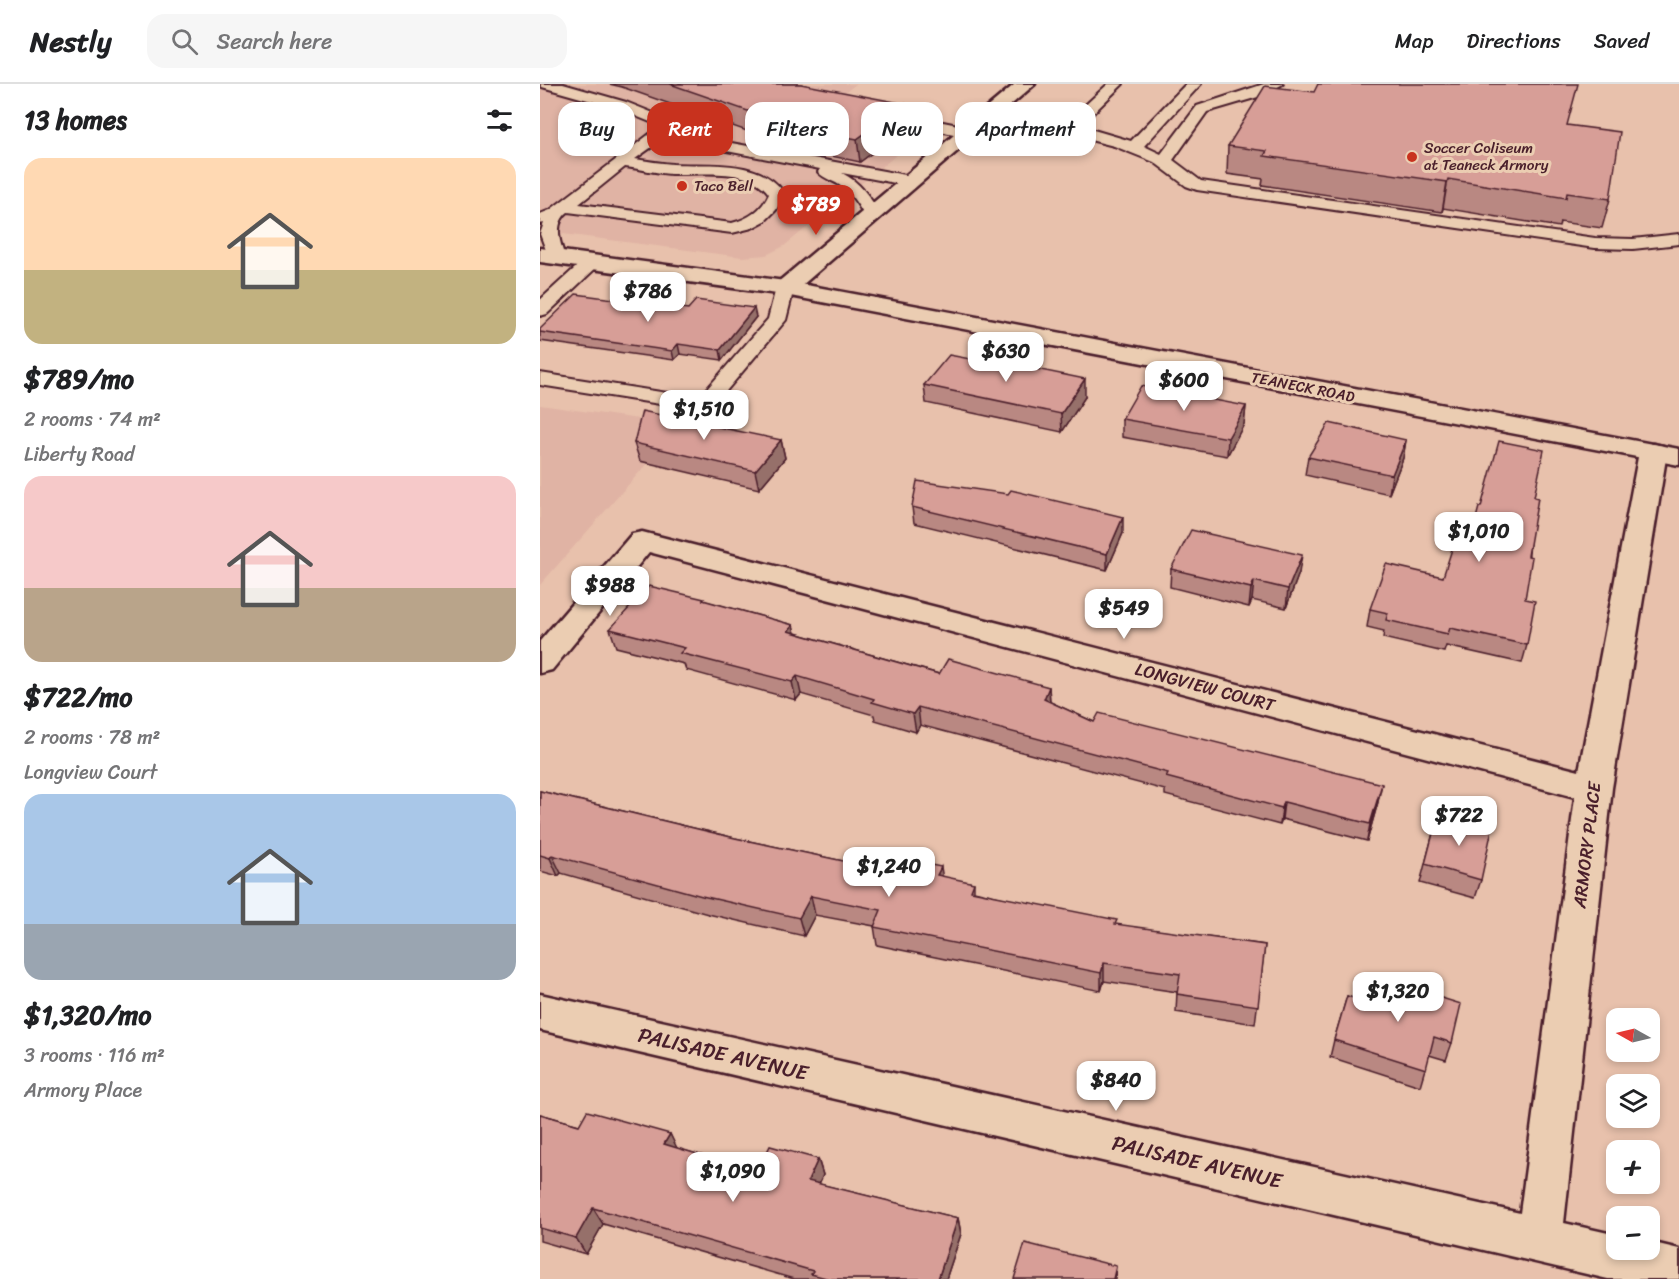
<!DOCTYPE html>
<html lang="en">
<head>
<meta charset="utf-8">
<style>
	body { margin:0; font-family:Sriracha,sans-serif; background:#f6f6f6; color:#202124; height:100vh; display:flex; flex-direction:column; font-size:22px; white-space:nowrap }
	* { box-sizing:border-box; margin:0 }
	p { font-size:20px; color:#757577 }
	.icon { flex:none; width:33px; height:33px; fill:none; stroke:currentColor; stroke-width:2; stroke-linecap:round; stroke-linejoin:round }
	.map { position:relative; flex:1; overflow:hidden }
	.panel { display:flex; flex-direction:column; background:#fff; width:540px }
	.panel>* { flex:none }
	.top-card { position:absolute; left:18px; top:18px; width:570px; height:54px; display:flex; gap:12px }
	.needle { width:39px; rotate:278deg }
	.buttons { position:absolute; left:1066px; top:924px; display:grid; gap:12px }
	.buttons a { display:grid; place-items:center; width:54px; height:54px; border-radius:12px; background:#fff; box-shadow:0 3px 9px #0003; font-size:30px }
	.price { position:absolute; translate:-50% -51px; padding:0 14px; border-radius:12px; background:#fff; color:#222; font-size:20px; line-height:39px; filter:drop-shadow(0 2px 3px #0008) }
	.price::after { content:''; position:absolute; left:50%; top:36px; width:18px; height:14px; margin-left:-9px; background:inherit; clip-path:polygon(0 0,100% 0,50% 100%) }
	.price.selected { background:#c8321e; color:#fff }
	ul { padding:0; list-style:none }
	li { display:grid; align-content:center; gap:12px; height:318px; padding:0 24px }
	li span { display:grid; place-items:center; height:186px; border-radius:18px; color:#555 }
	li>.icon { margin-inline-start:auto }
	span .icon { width:108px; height:108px; fill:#fffc; stroke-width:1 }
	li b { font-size:26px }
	h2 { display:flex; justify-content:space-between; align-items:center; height:72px; padding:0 24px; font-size:26px }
	.pill { padding:0 21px; border-radius:18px; background:#fff; box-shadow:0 3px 9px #0003; font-size:21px; line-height:54px }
	.pill.selected { background:#c8321e; color:#fff }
	header { display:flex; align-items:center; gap:36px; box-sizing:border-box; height:84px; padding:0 30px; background:#fff; border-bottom:2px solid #e0e0e0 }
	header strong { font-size:28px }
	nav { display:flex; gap:33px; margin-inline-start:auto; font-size:21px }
	.search { width:420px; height:54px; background:#f6f6f6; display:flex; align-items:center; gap:15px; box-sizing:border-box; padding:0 21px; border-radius:18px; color:#757577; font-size:22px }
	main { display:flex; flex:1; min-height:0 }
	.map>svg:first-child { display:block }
</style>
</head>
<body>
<header>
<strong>Nestly</strong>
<div class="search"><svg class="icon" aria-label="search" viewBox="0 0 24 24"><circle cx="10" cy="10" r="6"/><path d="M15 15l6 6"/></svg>Search here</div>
<nav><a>Map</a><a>Directions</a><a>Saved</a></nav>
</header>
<main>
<section class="panel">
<h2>13 homes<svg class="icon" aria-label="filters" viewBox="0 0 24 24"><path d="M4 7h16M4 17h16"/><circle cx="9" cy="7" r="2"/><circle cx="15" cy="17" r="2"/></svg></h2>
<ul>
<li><span style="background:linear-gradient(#ffd9b3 60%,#c2b280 0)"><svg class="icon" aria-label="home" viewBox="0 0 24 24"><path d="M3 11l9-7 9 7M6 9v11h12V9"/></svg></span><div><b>$789/mo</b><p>2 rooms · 74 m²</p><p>Liberty Road</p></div></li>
<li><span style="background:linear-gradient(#f6c9c9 60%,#b9a48a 0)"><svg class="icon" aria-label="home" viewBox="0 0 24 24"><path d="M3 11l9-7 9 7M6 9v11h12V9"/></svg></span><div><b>$722/mo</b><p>2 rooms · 78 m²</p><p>Longview Court</p></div></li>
<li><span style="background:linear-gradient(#a9c7e8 70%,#9aa5b1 0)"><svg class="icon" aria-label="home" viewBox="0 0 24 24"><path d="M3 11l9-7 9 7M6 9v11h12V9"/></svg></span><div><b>$1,320/mo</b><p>3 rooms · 116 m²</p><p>Armory Place</p></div></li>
</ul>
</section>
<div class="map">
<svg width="1139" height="1195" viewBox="0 0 1139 1195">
	<rect width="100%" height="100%" fill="#e8c1ac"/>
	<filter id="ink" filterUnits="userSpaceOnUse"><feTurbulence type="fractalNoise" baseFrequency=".0167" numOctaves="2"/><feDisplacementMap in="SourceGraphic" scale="12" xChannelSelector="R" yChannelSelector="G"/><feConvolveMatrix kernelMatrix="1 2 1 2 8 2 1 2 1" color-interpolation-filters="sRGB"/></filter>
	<g filter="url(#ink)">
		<!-- built -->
		<g fill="#e0b3a4">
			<polygon points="0,0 316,0 298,14 396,39 244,162 226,171 202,173 0,147"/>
			<polygon points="0,321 141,341 0,501"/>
		</g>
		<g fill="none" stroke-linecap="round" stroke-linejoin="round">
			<defs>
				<g id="lane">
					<path d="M0,0H23L86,18L186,58L371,92L379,97L371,102L302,89C320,98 330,113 340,130L338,134H326C319,123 313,111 302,103C295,97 284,95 278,88L280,85L176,65L133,48L95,75C108,77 120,79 133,80C171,82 221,74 245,110L236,126L225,137L212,144L192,149L28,128C13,140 20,158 25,173L22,177H10L0,150L4,139L0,140V130L10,126L120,42L76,24L2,3ZM85,83C101,85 116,89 131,90C160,91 210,82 229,110C222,126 208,135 192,139L39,120Z"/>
					<polygon points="568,0 583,0 540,42 591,57 646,0 661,0 604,62 621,70 657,22 724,0 743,0 718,13 667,28 633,76 661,97 1055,154 1093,155 1139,150 1139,160 1093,165 1055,164 657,106 646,102 614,78 574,62 447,30 444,27 452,22 526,39"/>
					<polygon points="333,24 428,43 436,48 428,53 328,32 325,29 328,26"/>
					<polygon points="52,173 58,174 61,178 58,182 7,230 0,232 0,216 46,174"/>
					<polygon points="245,199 251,200 254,204 246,236 171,325 164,327 0,301 0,289 159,314 228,235 236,204 239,200"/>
				</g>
				<polygon id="street" points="1113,360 1123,362 1127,368 1072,704 1024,1139 1077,1151 1077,1166 1110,1166 1110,1158 1139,1165 1139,1195 1068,1195 0,946 0,910 980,1129 1035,713 109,468 12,586 0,589 0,557 92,450 102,448 1039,687 1099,368 1103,362"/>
				<polygon id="secondary" points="475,0 495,0 253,209 245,211 237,209 233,204 237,199"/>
				<polygon id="primary" points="0,164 245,197 1139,365 1139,381 245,211 0,178"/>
			</defs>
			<!-- lane casing -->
			<use href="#lane" stroke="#4a1f2b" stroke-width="4"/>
			<!-- street casing -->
			<use href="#street" stroke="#4a1f2b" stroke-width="5"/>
			<!-- secondary casing -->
			<use href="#secondary" stroke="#4a1f2b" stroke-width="5"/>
			<!-- primary casing -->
			<use href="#primary" stroke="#4a1f2b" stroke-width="5"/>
			<!-- lane -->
			<use href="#lane" fill="#ebcdb2" fill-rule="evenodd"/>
			<!-- street -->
			<use href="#street" fill="#ebcdb2" fill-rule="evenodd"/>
			<!-- secondary -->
			<use href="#secondary" fill="#ebcdb2" fill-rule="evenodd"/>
			<!-- primary -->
			<use href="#primary" fill="#ebcdb2" fill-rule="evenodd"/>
		</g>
		<!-- wall -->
		<g fill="#b98882" stroke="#4a1f2b" stroke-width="1.5">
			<polygon points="69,0 261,0 367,43 320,78 258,65 82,3"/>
			<polygon points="1028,42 1070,115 1062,144 1020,138 1019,143 903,124 902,128 722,101 723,95 687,90 688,62"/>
			<polygon points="148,225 216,233 182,276 140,270 134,276 0,257 0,245"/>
			<polygon points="384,301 545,313 522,348 386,319"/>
			<polygon points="706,322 704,340 687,372 582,353 582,335"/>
			<polygon points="241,356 245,374 219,405 100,377 94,359"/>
			<polygon points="866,356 863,374 849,410 765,391 768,373"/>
			<polygon points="994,413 985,515 987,561 982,579 906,562 904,568 843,554 844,547 827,543 830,525 903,493 928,465 941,423"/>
			<polygon points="372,423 583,449 567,486 374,439"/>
			<polygon points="631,485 759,489 746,524 712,516 709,523 630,503"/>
			<polygon points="165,517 253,541 255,549 399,590 509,603 510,618 554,638 838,718 827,757 742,735 740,741 625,711 625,706 380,641 376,648 335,636 334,631 261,610 256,616 146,586 144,580 76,563 70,545"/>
			<polygon points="0,707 195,754 336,784 402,793 434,799 434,807 577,841 725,861 715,940 636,928 637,908 564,897 561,907 337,861 334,842 275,831 264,852 168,830 21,789 18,792 0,787"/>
			<polygon points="898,730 941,796 935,814 880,799"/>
			<polygon points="807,912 912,959 906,976 889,971 880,1002 790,973 794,956"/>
			<polygon points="0,1030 39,1041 130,1050 136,1064 217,1088 278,1075 283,1091 279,1100 418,1134 421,1150 406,1195 254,1195 63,1140 46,1170 0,1157"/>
		</g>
		<!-- shaded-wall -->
		<g fill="#966f6a" stroke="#4a1f2b" stroke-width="1.5">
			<polygon points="365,20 367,43 320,78 317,55"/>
			<polygon points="908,95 903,124 902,128 907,98"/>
			<polygon points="214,224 216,233 182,276 180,266"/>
			<polygon points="138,260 140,270 134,276 132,267"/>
			<polygon points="545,295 545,313 522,348 521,330"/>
			<polygon points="706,322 704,340 687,372 688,354"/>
			<polygon points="241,356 245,374 219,405 215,387"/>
			<polygon points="866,356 863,374 849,410 852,391"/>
			<polygon points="583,433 583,449 567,486 567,470"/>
			<polygon points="762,471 759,489 746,524 748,505"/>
			<polygon points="714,497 712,516 709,523 711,504"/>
			<polygon points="253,541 257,559 248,547"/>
			<polygon points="257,592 261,610 256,616 252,598"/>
			<polygon points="509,603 510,621 504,615"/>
			<polygon points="378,623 380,641 376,648 373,630"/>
			<polygon points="842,700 838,718 827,757 830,740"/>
			<polygon points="744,718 742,735 740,741 742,724"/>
			<polygon points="12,771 21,789 18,792 10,774"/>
			<polygon points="401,783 404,801 397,791"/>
			<polygon points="271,812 275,831 264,852 259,834"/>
			<polygon points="564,879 564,897 561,907 561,889"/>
			<polygon points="130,1050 138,1066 124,1060"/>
			<polygon points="278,1075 283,1091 273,1113 268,1097"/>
			<polygon points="53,1124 63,1140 46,1170 36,1154"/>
			<polygon points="418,1134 421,1150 406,1195 398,1195"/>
			<polygon points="576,1182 575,1195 573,1195"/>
		</g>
		<!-- building -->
		<g fill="#d79e97" stroke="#4a1f2b" stroke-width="1.5">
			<polygon points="130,0 261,0 365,20 317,55 254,43"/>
			<polygon points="778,0 1038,0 1027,41 1080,48 1070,115 1027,109 1026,114 908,95 907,98 724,72 727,67 688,62 725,2 774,8"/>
			<polygon points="36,210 148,225 156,216 214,224 180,266 138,260 132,267 0,248 0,245"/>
			<polygon points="409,271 430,275 432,272 545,295 521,330 384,301"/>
			<polygon points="601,302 706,322 688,354 582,335"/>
			<polygon points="102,327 241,356 215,387 94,359"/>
			<polygon points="789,339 866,356 852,391 768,373"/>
			<polygon points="959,357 1004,366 994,413 998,414 988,472 992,473 985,515 995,517 987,561 910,544 908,550 846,536 848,529 830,525 846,480 903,493 913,462 928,465 939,423 941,423"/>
			<polygon points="377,397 468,410 471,406 583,433 567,470 372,423"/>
			<polygon points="651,446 762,471 748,505 714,497 711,504 631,485"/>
			<polygon points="109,502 164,515 163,516 253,541 248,547 399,590 408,575 509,603 504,615 554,638 559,629 842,700 830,740 744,718 742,724 626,693 628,689 378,623 373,630 332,618 334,615 257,592 252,598 140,569 145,564 70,545"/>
			<polygon points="0,707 195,754 336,784 342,771 401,783 397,791 434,799 431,807 577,836 575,840 725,861 718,922 637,910 640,890 564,879 561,889 334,843 341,826 271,812 259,834 162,812 12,771 10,774 0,771"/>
			<polygon points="898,730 952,745 941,796 885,780"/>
			<polygon points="837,894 921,920 912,959 894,953 886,985 794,956 807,912 830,919"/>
			<polygon points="47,1027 130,1050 124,1060 217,1088 230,1062 278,1075 268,1097 418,1134 398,1195 290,1195 271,1190 273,1187 53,1124 36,1154 0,1144 0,1030 39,1041"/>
			<polygon points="485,1159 576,1182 573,1195 474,1195"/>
		</g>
	</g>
	<!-- markers -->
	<g fill="#c8321e" stroke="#ebcdb2" stroke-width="2">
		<circle cx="872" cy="73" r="6"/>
		<circle cx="142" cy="102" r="6"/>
	</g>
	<g text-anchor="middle" stroke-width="6" stroke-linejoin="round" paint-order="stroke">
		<!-- far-poi labels -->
		<g font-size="15" fill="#4a1f2b" stroke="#ebcdb2" text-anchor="start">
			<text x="884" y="69">Soccer Coliseum<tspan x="884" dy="17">at Teaneck Armory</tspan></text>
			<text x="154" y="107">Taco Bell</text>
		</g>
		<!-- far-street labels -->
		<g font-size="15" fill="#4a1f2b" stroke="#ebcdb2">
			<text transform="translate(763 303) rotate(11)" y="5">TEANECK ROAD</text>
		</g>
		<!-- street labels -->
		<g font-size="18" fill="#4a1f2b" stroke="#ebcdb2">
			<text transform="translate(665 603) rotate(15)" y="6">LONGVIEW COURT</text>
			<text transform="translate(1047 761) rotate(-83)" y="6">ARMORY PLACE</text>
		</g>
		<!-- near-street labels -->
		<g font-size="21" fill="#4a1f2b" stroke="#ebcdb2">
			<text transform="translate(183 970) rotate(13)" y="7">PALISADE AVENUE</text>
			<text transform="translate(657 1078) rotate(13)" y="7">PALISADE AVENUE</text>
		</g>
	</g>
</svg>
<div class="buttons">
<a><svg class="needle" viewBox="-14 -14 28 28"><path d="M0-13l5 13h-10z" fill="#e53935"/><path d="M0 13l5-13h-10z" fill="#757577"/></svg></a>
<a><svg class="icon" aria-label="layers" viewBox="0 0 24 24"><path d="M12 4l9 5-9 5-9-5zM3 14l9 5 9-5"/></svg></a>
<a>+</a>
<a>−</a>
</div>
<b class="price selected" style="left:276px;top:152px">$789</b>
<b class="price" style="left:108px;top:239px">$786</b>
<b class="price" style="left:466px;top:299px">$630</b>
<b class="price" style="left:644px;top:328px">$600</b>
<b class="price" style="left:164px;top:357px">$1,510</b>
<b class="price" style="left:939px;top:479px">$1,010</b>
<b class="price" style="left:70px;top:533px">$988</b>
<b class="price" style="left:584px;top:556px">$549</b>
<b class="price" style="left:919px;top:763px">$722</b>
<b class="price" style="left:349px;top:814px">$1,240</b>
<b class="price" style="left:858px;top:939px">$1,320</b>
<b class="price" style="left:576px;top:1028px">$840</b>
<b class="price" style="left:193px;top:1119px">$1,090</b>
<div class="top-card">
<a class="pill">Buy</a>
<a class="pill selected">Rent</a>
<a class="pill">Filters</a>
<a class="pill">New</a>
<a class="pill">Apartment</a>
</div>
</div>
</main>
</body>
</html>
